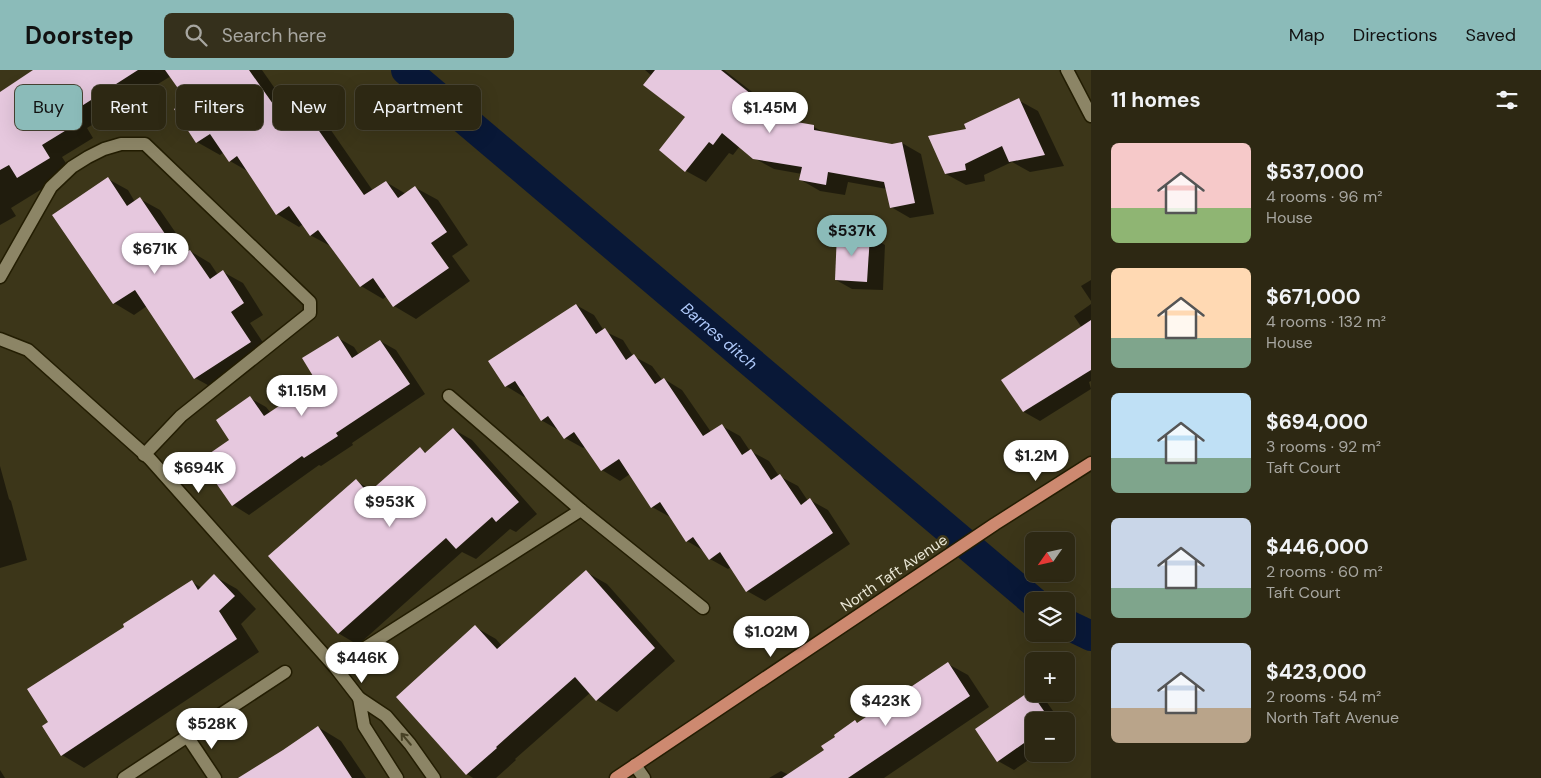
<!DOCTYPE html>
<html lang="en">
<head>
<meta charset="utf-8">
<style>
	body { margin:0; font-family:"DM Sans",sans-serif; background:#35301c; color:#f1f3f6; height:100vh; display:flex; flex-direction:column; font-size:19px; white-space:nowrap }
	* { box-sizing:border-box; margin:0 }
	p { font-size:16px; color:#a7a6a0 }
	.icon { flex:none; width:28px; height:28px; fill:none; stroke:currentColor; stroke-width:2; stroke-linecap:round; stroke-linejoin:round }
	.map { position:relative; flex:1; overflow:hidden }
	.sheet { display:flex; flex-direction:column; background:#2d2813; width:450px }
	.sheet>* { flex:none }
	.top-card { position:absolute; left:15px; top:15px; width:475px; height:45px; display:flex; gap:10px }
	.needle { width:32px; rotate:236deg }
	.fabs { position:absolute; left:1025px; top:462px; display:grid; gap:10px }
	.fabs a { display:grid; place-items:center; width:50px; height:50px; border-radius:8px; background:#2d2813; box-shadow:0 5px 20px #0002,0 0 0 1px #484433; font-size:25px }
	.price { position:absolute; translate:-50% -42px; padding:0 11px; border-radius:18px; background:#fff; color:#222; font-size:16px; line-height:32px; filter:drop-shadow(0 1px 2px #0008) }
	.price::after { content:''; position:absolute; left:50%; top:30px; width:15px; height:11px; margin-left:-8px; background:inherit; clip-path:polygon(0 0,100% 0,50% 100%) }
	.price.on { background:#8bbbb9; color:#111 }
	ul { padding:0; list-style:none }
	li { display:flex; align-items:center; gap:15px; height:125px; padding:0 20px }
	li span { display:grid; place-items:center; flex:none; width:140px; height:100px; border-radius:8px; color:#555 }
	li>.icon { margin-inline-start:auto }
	span .icon { width:60px; height:60px; fill:#fffc; stroke-width:1 }
	li b { font-size:21px }
	h2 { display:flex; justify-content:space-between; align-items:center; height:60px; padding:0 20px; font-size:21px }
	.chip { padding:0 18px; border-radius:8px; background:#2d2813; box-shadow:0 5px 20px #0002,0 0 0 1px #484433; font-size:18px; line-height:45px }
	.chip.on { background:#8bbbb9; color:#111 }
	header { display:flex; align-items:center; gap:30px; box-sizing:border-box; height:70px; padding:0 25px; background:#8bbbb9; color:#111 }
	header strong { font-size:24px }
	nav { display:flex; gap:28px; margin-inline-start:auto; font-size:18px }
	.search { width:350px; height:45px; background:#35301c; display:flex; align-items:center; gap:12px; box-sizing:border-box; padding:0 18px; border-radius:8px; color:#a7a6a0; font-size:19px }
	main { display:flex; flex:1; min-height:0 }
	.map>svg:first-child { display:block }
</style>
</head>
<body>
<header>
<strong>Doorstep</strong>
<div class="search"><svg class="icon" aria-label="search" viewBox="0 0 24 24"><circle cx="10" cy="10" r="6"/><path d="M15 15l6 6"/></svg>Search here</div>
<nav><a>Map</a><a>Directions</a><a>Saved</a></nav>
</header>
<main>
<div class="map">
<svg width="1091" height="708" viewBox="0 0 1091 708">
	<rect width="100%" height="100%" fill="#3c3619"/>
	<!-- shadow -->
	<g fill="#0007">
		<polygon points="35,0 262,0 294,46 303,40 326,53 373,121 386,112 406,124 416,118 438,130 468,175 452,186 470,211 416,249 394,236 387,226 383,229 361,216 332,177 310,165 303,154 299,157 277,144 249,102 230,91 224,82 220,85 197,72 176,40 188,31 171,6 87,58 93,68 62,87 71,101 11,138 16,146 0,155 0,23"/>
		<polygon points="645,0 724,0 770,36 768,38 785,52 814,57 827,64 892,75 902,73 921,84 934,144 910,148 891,137 887,119 848,112 845,125 820,121 801,110 802,104 774,99 754,88 740,76 733,85 729,83 706,112 686,101 660,80 687,47 652,6"/>
		<polygon points="1018,30 1038,41 1064,96 1030,102 1012,92 984,105 985,111 966,115 946,104 968,60"/>
		<polygon points="108,109 128,120 135,132 140,129 160,140 189,182 190,181 210,193 218,205 223,202 243,213 263,245 250,253 270,283 215,319 195,308 147,236 134,245 114,233"/>
		<polygon points="869,166 885,175 883,220 852,219 836,210"/>
		<polygon points="1091,210 1091,231 1081,216"/>
		<polygon points="1091,234 1091,311 1089,312 1091,319 1040,351 1024,342 1082,258 1074,246"/>
		<polygon points="576,235 594,245 604,261 623,270 633,286 652,296 663,311 664,309 682,320 711,362 722,356 740,366 750,381 769,391 779,406 798,416 808,431 810,430 828,440 850,474 765,531 747,521 731,497 728,499 710,489 704,481 687,471 671,446 670,447 652,437 630,404 620,411 602,400 586,376 583,378 565,368 560,361 541,350 526,326 524,327 506,316"/>
		<polygon points="338,268 354,277 359,285 380,271 396,280 425,324 352,373 353,375 321,396 319,395 249,445 233,435 202,390 231,370 250,328 266,337 271,343 318,311"/>
		<polygon points="453,359 472,370 537,444 516,462 510,459 476,489 462,482 358,575 338,563 356,411 373,421 420,379 427,383"/>
		<polygon points="0,396 9,429 11,431 27,490 0,498"/>
		<polygon points="586,502 607,514 675,591 617,642 597,630 590,623 515,689 516,690 496,708 473,708 467,704 475,557 496,569 502,576"/>
		<polygon points="214,506 237,519 256,539 241,554 259,582 84,698 62,685 50,652 126,557 192,512 202,518"/>
		<polygon points="948,594 968,605 989,637 884,708 769,708 781,701 789,705 826,680 855,652 858,653"/>
		<polygon points="1030,622 1046,631 1060,651 1034,651 1034,684 1037,684 1014,700 998,691"/>
		<polygon points="318,657 341,671 366,708 265,708"/>
		<polygon points="0,700 5,708 0,708"/>
	</g>
	<g fill="none" stroke-linecap="round" stroke-linejoin="round">
		<!-- canal -->
		<g stroke="#091837" stroke-width="30">
			<path id="s1" d="M406,0L1034,532"/>
			<polyline points="1066,554 1091,566"/>
		</g>
	</g>
	<!-- building -->
	<g fill="#e6c8de">
		<polygon points="33,0 138,0 66,46 73,56 42,75 50,88 17,108 9,95 0,100 0,22"/>
		<polygon points="165,0 249,0 285,51 303,38 364,125 386,111 398,128 415,116 447,162 431,173 449,198 393,237 373,208 360,217 318,160 310,166 289,136 276,145 237,86 229,92 210,64 196,73 174,39 187,31"/>
		<polygon points="655,0 721,0 751,24 749,26 779,49 814,55 814,60 892,74 902,72 915,133 890,138 884,112 828,102 826,115 799,110 802,97 753,89 722,63 713,75 709,72 685,102 659,80 685,47 643,15"/>
		<polygon points="1019,28 1045,85 1009,92 1002,76 965,94 966,100 945,104 928,66 966,59 964,54"/>
		<polygon points="108,107 127,136 140,127 180,186 190,180 210,209 223,200 244,233 231,242 251,272 194,309 135,220 113,234 52,145"/>
		<polygon points="837,163 870,165 867,212 835,210"/>
		<polygon points="576,234 596,264 605,258 626,290 634,284 655,314 664,308 703,366 722,354 742,385 751,379 771,410 780,404 801,435 810,428 833,463 746,522 720,482 709,490 693,467 686,472 660,432 651,438 619,389 601,401 574,362 564,369 548,346 541,351 515,311 505,317 488,291"/>
		<polygon points="1091,250 1091,300 1023,342 1001,310"/>
		<polygon points="338,266 352,288 380,270 410,314 336,363 338,366 304,388 302,386 232,436 200,390 229,370 216,350 250,326 264,346 288,330 316,311 302,288"/>
		<polygon points="453,358 519,432 496,452 492,447 456,479 446,468 338,564 268,486 356,409 368,423 420,377 425,383"/>
		<polygon points="586,500 655,578 596,631 575,607 496,677 497,678 466,705 396,627 475,555 497,579"/>
		<polygon points="214,504 235,526 219,541 237,569 61,686 42,656 48,652 27,619 124,557 123,554 192,510 198,520"/>
		<polygon points="948,592 970,626 848,708 782,708 824,680 821,676 835,667 834,665 855,650 857,653"/>
		<polygon points="1030,621 1051,651 1034,651 1034,666 997,692 975,659"/>
		<polygon points="318,656 352,708 238,708 283,680"/>
	</g>
	<g fill="none" stroke-linecap="round" stroke-linejoin="round">
		<defs>
			<g id="minor">
				<polyline points="1067,0 1091,46"/>
				<polyline points="0,207 51,117 72,97 88,87 104,79 121,74 145,74 310,232 310,243 181,346 144,385"/>
				<polyline points="0,269 28,280 150,389 335,597 359,628"/>
				<polyline points="581,440 703,538"/>
				<polyline points="335,597 581,440 449,326"/>
				<polyline points="187,666 215,708"/>
				<polyline points="635,695 644,708"/>
				<polyline points="124,708 285,602"/>
				<polyline points="397,708 364,656 359,628 386,646 410,674 434,708"/>
			</g>
			<polyline id="major" points="616,708 995,454 1091,393"/>
		</defs>
		<!-- minor casing -->
		<use href="#minor" stroke="#231d02" stroke-width="15"/>
		<!-- major casing -->
		<use href="#major" stroke="#231d02" stroke-width="15"/>
		<!-- minor -->
		<use href="#minor" stroke="#8c8566" stroke-width="12"/>
		<!-- major -->
		<use href="#major" stroke="#cd8970" stroke-width="12"/>
	</g>
	<!-- one-way arrows -->
	<defs><path id="oneway-shaft" d="M-6 0H5M1.5-3L5.5 0L1.5 3" fill="none" stroke-width="1.6" stroke-linecap="round" stroke-linejoin="round" transform="scale(1.25)"/></defs>
	<use stroke="#484225" href="#oneway-shaft" transform="translate(406 669) rotate(-130)"/>
	<g text-anchor="middle" stroke-width="5" stroke-linejoin="round" paint-order="stroke">
		<!-- street labels -->
		<g font-size="15" fill="#ebe8d7" stroke="#3c3619">
			<text transform="translate(894 503) rotate(-34)" y="5">North Taft Avenue</text>
		</g>
		<!-- water labels -->
		<g font-size="16" font-style="italic" fill="#afc9fa" stroke="#3c3619">
			<text dy="6" stroke="none"><textPath href="#s1" startOffset="411">Barnes ditch</textPath></text>
		</g>
	</g>
</svg>
<div class="fabs">
<a><svg class="needle" viewBox="-14 -14 28 28"><path d="M0-13l5 13h-10z" fill="#e53935"/><path d="M0 13l5-13h-10z" fill="#a7a6a0"/></svg></a>
<a><svg class="icon" aria-label="layers" viewBox="0 0 24 24"><path d="M12 4l9 5-9 5-9-5zM3 14l9 5 9-5"/></svg></a>
<a>+</a>
<a>−</a>
</div>
<b class="price" style="left:770px;top:64px">$1.45M</b>
<b class="price on" style="left:852px;top:187px">$537K</b>
<b class="price" style="left:155px;top:205px">$671K</b>
<b class="price" style="left:302px;top:347px">$1.15M</b>
<b class="price" style="left:1036px;top:412px">$1.2M</b>
<b class="price" style="left:199px;top:424px">$694K</b>
<b class="price" style="left:390px;top:458px">$953K</b>
<b class="price" style="left:771px;top:588px">$1.02M</b>
<b class="price" style="left:362px;top:614px">$446K</b>
<b class="price" style="left:886px;top:657px">$423K</b>
<b class="price" style="left:212px;top:680px">$528K</b>
<div class="top-card">
<a class="chip on">Buy</a>
<a class="chip">Rent</a>
<a class="chip">Filters</a>
<a class="chip">New</a>
<a class="chip">Apartment</a>
</div>
</div>
<section class="sheet">
<h2>11 homes<svg class="icon" aria-label="filters" viewBox="0 0 24 24"><path d="M4 7h16M4 17h16"/><circle cx="9" cy="7" r="2"/><circle cx="15" cy="17" r="2"/></svg></h2>
<ul>
<li><span style="background:linear-gradient(#f6c9c9 65%,#8fb573 0)"><svg class="icon" aria-label="home" viewBox="0 0 24 24"><path d="M3 11l9-7 9 7M6 9v11h12V9"/></svg></span><div><b>$537,000</b><p>4 rooms · 96 m²</p><p>House</p></div></li>
<li><span style="background:linear-gradient(#ffd9b3 70%,#7fa58c 0)"><svg class="icon" aria-label="home" viewBox="0 0 24 24"><path d="M3 11l9-7 9 7M6 9v11h12V9"/></svg></span><div><b>$671,000</b><p>4 rooms · 132 m²</p><p>House</p></div></li>
<li><span style="background:linear-gradient(#bfe0f5 65%,#7fa58c 0)"><svg class="icon" aria-label="home" viewBox="0 0 24 24"><path d="M3 11l9-7 9 7M6 9v11h12V9"/></svg></span><div><b>$694,000</b><p>3 rooms · 92 m²</p><p>Taft Court</p></div></li>
<li><span style="background:linear-gradient(#c9d6e8 70%,#7fa58c 0)"><svg class="icon" aria-label="home" viewBox="0 0 24 24"><path d="M3 11l9-7 9 7M6 9v11h12V9"/></svg></span><div><b>$446,000</b><p>2 rooms · 60 m²</p><p>Taft Court</p></div></li>
<li><span style="background:linear-gradient(#c9d6e8 65%,#b9a48a 0)"><svg class="icon" aria-label="home" viewBox="0 0 24 24"><path d="M3 11l9-7 9 7M6 9v11h12V9"/></svg></span><div><b>$423,000</b><p>2 rooms · 54 m²</p><p>North Taft Avenue</p></div></li>
</ul>
</section>
</main>
</body>
</html>
